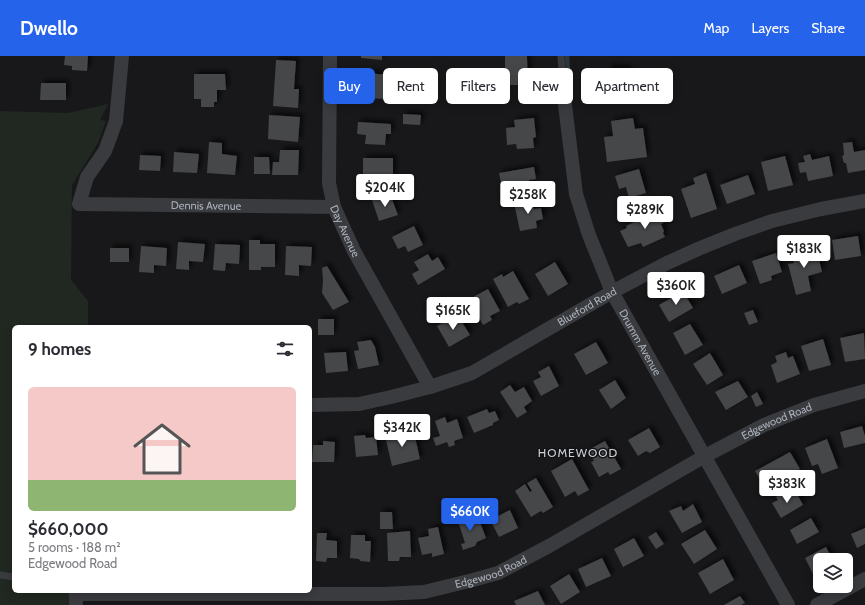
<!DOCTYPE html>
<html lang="en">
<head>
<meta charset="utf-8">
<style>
	body { margin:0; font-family:Cabin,sans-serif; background:#f2f2f3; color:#2b2b33; height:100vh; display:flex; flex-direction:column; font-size:15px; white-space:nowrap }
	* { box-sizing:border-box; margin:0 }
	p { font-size:13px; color:#7c7c81 }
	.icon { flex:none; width:22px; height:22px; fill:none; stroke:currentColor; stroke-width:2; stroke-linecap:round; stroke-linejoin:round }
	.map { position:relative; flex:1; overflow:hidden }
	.panel { position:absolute; left:12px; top:269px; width:300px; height:268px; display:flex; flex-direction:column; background:#fff; border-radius:6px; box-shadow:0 2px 10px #0003 }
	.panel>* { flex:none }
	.hud { position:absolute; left:324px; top:12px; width:380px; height:36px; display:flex; gap:8px }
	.controls { position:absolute; left:813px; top:497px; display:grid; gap:8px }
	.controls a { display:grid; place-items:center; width:40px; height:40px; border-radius:6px; background:#fff; box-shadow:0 2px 10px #0003; font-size:20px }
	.price { position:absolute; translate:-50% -34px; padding:0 9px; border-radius:4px; background:#fff; color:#222; font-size:13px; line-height:26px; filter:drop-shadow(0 1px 2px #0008) }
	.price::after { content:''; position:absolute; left:50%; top:24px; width:12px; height:9px; margin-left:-6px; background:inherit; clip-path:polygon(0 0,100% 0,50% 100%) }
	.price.selected { background:#2563eb; color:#fff }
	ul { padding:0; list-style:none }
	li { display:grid; align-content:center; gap:8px; height:212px; padding:0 16px }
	li span { display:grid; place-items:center; height:124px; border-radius:6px; color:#555 }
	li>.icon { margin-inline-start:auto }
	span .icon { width:72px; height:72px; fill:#fffc; stroke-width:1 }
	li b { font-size:17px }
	h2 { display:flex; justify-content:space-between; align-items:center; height:48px; padding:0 16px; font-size:17px }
	.pill { padding:0 14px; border-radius:6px; background:#fff; box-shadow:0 2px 10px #0003; font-size:14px; line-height:36px }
	.pill.selected { background:#2563eb; color:#fff }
	header { display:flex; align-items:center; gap:24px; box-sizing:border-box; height:56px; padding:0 20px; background:#2563eb; color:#fff }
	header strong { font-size:19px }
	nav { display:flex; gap:22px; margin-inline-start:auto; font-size:14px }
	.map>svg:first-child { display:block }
</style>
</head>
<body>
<header>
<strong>Dwello</strong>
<nav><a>Map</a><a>Layers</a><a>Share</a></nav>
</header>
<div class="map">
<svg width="865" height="549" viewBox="0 0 865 549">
	<defs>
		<filter id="shadow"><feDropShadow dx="3.5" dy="-3.5" stdDeviation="2" flood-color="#0009"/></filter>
	</defs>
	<rect width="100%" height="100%" fill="#18181a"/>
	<!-- green -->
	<polygon fill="#202821" points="108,48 100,64 106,65 98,87 72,129 71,224 88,245 88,271 14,271 14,535 77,535 77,549 0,549 0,55 68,57"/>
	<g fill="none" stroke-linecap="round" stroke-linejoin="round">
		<!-- stream -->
		<polyline stroke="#2e383e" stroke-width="4.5" points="567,0 569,30"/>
	</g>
	<!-- building -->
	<g fill="#45464a" filter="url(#shadow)">
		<polygon points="65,0 88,0 87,15 72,14 72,10 64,9"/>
		<polygon points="361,0 382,0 382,4 361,2"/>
		<polygon points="505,0 527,0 528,29 505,29"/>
		<polygon points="276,4 296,5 294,33 299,33 298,52 273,50"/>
		<polygon points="608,12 628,12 627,40 608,40"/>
		<polygon points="365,17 391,19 389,43 363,42"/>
		<polygon points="194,18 225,18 226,34 217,34 217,46 214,46 214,51 201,51 201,43 194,43"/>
		<polygon points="41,27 66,27 66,44 40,44"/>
		<polygon points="403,58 421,59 420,69 403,68"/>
		<polygon points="269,59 300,61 298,86 268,83"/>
		<polygon points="534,62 536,81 533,82 534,92 517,93 516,88 507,89 506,72 515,71 514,64"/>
		<polygon points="633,62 635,73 643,72 647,101 607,106 604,81 613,80 611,65"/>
		<polygon points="358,66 391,68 391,78 386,78 385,89 365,88 366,79 357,78"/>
		<polygon points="209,86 222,87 222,98 237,100 235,119 207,117"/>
		<polygon points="852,86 854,96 865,94 865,114 848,117 846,107 844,107 842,100 844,99 843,87"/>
		<polygon points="280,94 299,94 298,119 272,119 273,106 279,106"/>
		<polygon points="174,96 199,98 197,117 173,116"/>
		<polygon points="810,98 812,104 829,100 833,120 808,125 806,116 800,117 798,107 805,106 803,100"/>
		<polygon points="140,99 161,100 160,115 139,114"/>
		<polygon points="785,100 793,129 768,135 761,106"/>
		<polygon points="254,101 269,101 270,118 254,118"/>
		<rect x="363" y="102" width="30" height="21"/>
		<polygon points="534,111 536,123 529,124 531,134 513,136 512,126 501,127 499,117"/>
		<polygon points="639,113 646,137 629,142 626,131 619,133 615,120"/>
		<polygon points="706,117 717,153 691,162 681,133 695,128 693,122"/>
		<polygon points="748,119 755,138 727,148 720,129"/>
		<polygon points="390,138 398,159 379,165 372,144"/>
		<polygon points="532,144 534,153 541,152 543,163 536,165 537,172 520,175 514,147"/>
		<polygon points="661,153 667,165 661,168 664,175 663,177 665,181 643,191 641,187 628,191 620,175 627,172 626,170"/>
		<polygon points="414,170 423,189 408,196 405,190 398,193 392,181"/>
		<polygon points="858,180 861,200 835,204 832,184"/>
		<polygon points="249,184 260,184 260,188 275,188 275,211 261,211 261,214 249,214"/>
		<polygon points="178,186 205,188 203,206 189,205 189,214 176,213"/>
		<polygon points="215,188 240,189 239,208 226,207 225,215 213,214"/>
		<polygon points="141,190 167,192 166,210 154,209 154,217 139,216"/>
		<polygon points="286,190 312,191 311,210 299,209 299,220 285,219"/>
		<polygon points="816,190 822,216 808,220 811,235 796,239 788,208 794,207 791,196"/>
		<rect x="110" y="192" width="19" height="14"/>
		<polygon points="776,197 782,216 771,220 772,224 760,228 752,205"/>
		<polygon points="428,198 432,205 438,201 445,213 418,229 412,218 419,214 414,206"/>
		<polygon points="555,206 568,228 548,240 535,218"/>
		<polygon points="739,209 747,227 722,238 714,220"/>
		<polygon points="327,210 349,246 333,254 322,237 323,224 322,212"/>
		<polygon points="513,215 529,243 519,248 517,246 508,251 493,223 502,218 503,221"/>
		<polygon points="488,233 500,255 490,260 492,264 483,269 473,250 477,248 473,241"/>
		<polygon points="683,235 693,252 669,266 659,249"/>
		<polygon points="753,254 758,266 749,269 744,257"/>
		<polygon points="457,258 470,279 449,291 437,270"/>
		<rect x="318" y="263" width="16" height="16"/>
		<polygon points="690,268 703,289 685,299 673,277"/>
		<polygon points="864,277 865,303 845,306 840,282"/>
		<polygon points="823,283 831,309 809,315 801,290"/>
		<polygon points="371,284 375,291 379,309 358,313 354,295 359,294 357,286"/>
		<polygon points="596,286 608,307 586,319 574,298"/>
		<polygon points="346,296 348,315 326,317 324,297"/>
		<polygon points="786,296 788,302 793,300 800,318 777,327 771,309 777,306 775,300"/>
		<polygon points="710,297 723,319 707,329 693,308"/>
		<polygon points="549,310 559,330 541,340 533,325 541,321 538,316"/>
		<polygon points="615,324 626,342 611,353 599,334"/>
		<polygon points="738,325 748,341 726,354 715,336"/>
		<polygon points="510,329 515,336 524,331 532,345 524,351 527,356 517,362 500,336"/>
		<polygon points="757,336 763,348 756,351 751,340"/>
		<polygon points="487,353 489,357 495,355 499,364 493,367 493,369 474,377 467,361"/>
		<polygon points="445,361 447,367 457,363 463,382 454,385 455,389 449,391 447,386 436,390 433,382 440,380 435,365"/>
		<polygon points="862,370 865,380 865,387 844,392 840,376"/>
		<polygon points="649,372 660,391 650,397 646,395 638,400 628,384"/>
		<polygon points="405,373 408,383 415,381 420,403 392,410 385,380 396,378 395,375"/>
		<polygon points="365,379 366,382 376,381 378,399 356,401 354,380"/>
		<polygon points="827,383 838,412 822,418 818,408 812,410 805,392"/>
		<polygon points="323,385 335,386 334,406 312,406 313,389 323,389"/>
		<polygon points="605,385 621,413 610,419 608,416 599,421 591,406 594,405 588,394"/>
		<polygon points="790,396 800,413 765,433 755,415"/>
		<polygon points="572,403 589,434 578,440 575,435 565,441 551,415"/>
		<polygon points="536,422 553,451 543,457 541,455 531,461 515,435 525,428 530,436 532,435 527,427"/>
		<polygon points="795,434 803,449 781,462 772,447 778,444 776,441 781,437 783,441"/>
		<polygon points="693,448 702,466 682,477 669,455 681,450 683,455"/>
		<polygon points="510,454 518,472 499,481 490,464"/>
		<polygon points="380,456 392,456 393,473 380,473"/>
		<polygon points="467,458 471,470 480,466 486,482 477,486 475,490 463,494 461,488 465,487 457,462"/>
		<polygon points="811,462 819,476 797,488 790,474"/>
		<polygon points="438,471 444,498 432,501 432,497 422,499 418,482 429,480 428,473"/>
		<polygon points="865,472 865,488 857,492 851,478"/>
		<polygon points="705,474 717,493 694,508 681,488"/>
		<polygon points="410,475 411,501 400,501 399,505 388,505 387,477"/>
		<polygon points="656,476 664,488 656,493 648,481"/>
		<polygon points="317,477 327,477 326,484 337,485 337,502 327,502 326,506 316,505"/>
		<polygon points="351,479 365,479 365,485 371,485 370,506 360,505 359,503 350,502"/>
		<polygon points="634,482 644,500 623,511 614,493"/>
		<polygon points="826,491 833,504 820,504 820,514 813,518 805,502"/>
		<polygon points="602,502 611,520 586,531 578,513"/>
		<polygon points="723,503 734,524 710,538 698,517"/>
		<polygon points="569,518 580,536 561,548 550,530"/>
		<polygon points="538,535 545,549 516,549 514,545"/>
		<polygon points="740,540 745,547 741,549 724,549"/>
	</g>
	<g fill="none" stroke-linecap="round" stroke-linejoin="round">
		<!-- lane -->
		<g stroke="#393b3f" stroke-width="7">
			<polyline points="561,0 563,33"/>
			<polyline points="0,519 14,521"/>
		</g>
		<!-- street -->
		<g stroke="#393b3f" stroke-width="14">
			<path id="s1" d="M122,0L116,65L105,95L87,121L79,148L334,151"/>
			<path id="s2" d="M330,0L329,127L334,151L354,195L430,331"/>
			<path id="s3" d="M563,33L576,138L589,179L612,236L788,549"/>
			<path id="s4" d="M310,349L359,348L391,341L430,331L472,317L612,236L667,207L698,193L735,178L772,165L821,153L865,145"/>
			<path id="s5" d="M76,549V538H384L424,536L473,524L498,517L549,490L705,400L764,369L814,349L865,335"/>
			<polyline points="817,549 865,523"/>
		</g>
	</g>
	<g text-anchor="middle" stroke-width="3" stroke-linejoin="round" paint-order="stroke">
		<!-- street labels -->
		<g font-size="11" fill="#abb0ba" stroke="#131315">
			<text dy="4" stroke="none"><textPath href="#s1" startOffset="284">Dennis Avenue</textPath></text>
			<text dy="4" stroke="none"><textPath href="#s2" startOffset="178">Day Avenue</textPath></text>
			<text dy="4" stroke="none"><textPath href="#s4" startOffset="299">Blueford Road</textPath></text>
			<text dy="4" stroke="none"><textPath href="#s3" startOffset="268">Drumm Avenue</textPath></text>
			<text dy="4" stroke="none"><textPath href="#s5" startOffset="753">Edgewood Road</textPath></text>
			<text dy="4" stroke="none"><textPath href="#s5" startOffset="429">Edgewood Road</textPath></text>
		</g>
		<!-- neighbourhood labels -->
		<g font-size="12" letter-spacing="1" fill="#cccfd6" stroke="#131315">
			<text x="578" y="401">HOMEWOOD</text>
		</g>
	</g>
</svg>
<div class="controls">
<a><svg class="icon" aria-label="layers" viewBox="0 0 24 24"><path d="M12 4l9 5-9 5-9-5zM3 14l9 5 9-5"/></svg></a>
</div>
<b class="price" style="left:385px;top:152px">$204K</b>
<b class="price" style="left:528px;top:159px">$258K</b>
<b class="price" style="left:645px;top:174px">$289K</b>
<b class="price" style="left:804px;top:213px">$183K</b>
<b class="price" style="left:676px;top:250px">$360K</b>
<b class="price" style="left:453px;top:275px">$165K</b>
<b class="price" style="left:402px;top:392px">$342K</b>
<b class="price" style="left:787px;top:448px">$383K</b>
<b class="price selected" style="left:470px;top:476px">$660K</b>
<div class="hud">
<a class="pill selected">Buy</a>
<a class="pill">Rent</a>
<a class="pill">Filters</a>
<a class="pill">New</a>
<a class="pill">Apartment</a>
</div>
<section class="panel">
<h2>9 homes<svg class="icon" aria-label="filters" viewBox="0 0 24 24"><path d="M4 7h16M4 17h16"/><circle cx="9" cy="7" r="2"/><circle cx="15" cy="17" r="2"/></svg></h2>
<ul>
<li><span style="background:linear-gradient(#f6c9c9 75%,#8fb573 0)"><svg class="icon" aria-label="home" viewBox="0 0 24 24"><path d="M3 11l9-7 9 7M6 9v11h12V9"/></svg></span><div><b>$660,000</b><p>5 rooms · 188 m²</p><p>Edgewood Road</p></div></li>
</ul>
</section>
</div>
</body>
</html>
